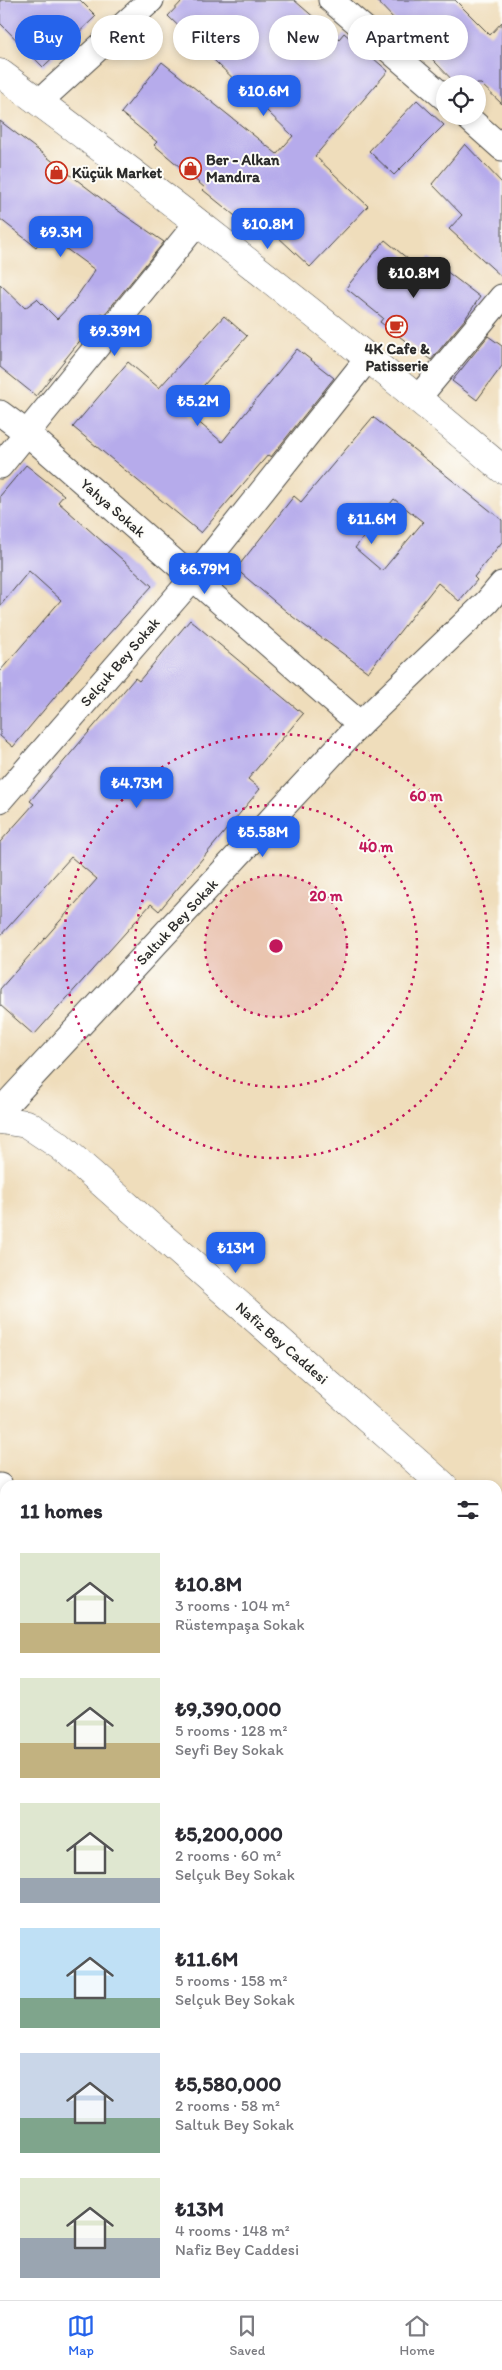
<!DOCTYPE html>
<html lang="en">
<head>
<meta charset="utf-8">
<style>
	body { margin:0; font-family:Itim,sans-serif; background:#f7f7f7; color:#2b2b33; height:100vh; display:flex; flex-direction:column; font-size:19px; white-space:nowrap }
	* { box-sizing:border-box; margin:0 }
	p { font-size:16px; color:#7c7c81 }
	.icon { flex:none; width:28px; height:28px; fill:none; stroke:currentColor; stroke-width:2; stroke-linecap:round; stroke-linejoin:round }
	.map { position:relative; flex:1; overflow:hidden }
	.sheet { position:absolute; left:0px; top:1480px; width:502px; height:820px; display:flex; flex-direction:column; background:#fff; border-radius:15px 15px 0 0; box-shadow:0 2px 8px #0003 }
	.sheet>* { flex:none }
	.guide { position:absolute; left:15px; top:15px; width:472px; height:45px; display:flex; gap:10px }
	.controls { position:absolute; left:436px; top:75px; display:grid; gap:10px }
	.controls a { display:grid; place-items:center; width:50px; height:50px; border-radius:50%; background:#fff; box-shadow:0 2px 8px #0003; font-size:25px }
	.price { position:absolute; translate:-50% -42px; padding:0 11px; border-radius:10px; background:#2563eb; color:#fff; font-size:16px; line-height:32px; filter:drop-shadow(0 1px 2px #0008) }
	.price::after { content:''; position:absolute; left:50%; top:30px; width:15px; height:11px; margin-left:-8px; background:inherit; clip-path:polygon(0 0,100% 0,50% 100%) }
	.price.selected { background:#222; color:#fff }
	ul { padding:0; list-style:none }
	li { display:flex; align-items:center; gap:15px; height:125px; padding:0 20px }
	li span { display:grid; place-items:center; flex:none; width:140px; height:100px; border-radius:0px; color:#555 }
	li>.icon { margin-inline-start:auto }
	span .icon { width:60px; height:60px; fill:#fffc; stroke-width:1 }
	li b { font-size:21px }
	h2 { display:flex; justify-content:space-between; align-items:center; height:60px; padding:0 20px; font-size:21px }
	.pill { padding:0 18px; border-radius:22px; background:#fff; box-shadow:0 2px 8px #0003; font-size:18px; line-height:45px }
	.pill.selected { background:#2563eb; color:#fff }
	.menu { display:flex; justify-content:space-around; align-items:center; height:70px; border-top:1px solid #e1e1e2; background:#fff; font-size:14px; color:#7c7c81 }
	.menu a { display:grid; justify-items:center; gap:2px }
	.menu .selected { color:#2563eb }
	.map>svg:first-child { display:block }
</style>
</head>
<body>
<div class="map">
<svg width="502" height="2300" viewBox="0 0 502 2300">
	<rect width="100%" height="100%" fill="#fdfcf7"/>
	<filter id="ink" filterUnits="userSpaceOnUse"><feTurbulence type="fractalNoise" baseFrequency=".02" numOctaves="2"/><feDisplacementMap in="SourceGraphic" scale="10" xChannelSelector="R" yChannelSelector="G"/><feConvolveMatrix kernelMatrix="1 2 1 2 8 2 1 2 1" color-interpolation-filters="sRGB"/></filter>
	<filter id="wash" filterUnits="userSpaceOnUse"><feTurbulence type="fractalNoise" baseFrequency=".0096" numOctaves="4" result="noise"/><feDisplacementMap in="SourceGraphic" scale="20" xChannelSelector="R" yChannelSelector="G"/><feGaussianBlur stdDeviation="1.12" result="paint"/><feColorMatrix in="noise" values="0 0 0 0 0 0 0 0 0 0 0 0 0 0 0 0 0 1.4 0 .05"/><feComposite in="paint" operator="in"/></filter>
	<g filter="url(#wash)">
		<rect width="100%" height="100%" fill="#efddbb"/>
		<g id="blocks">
			<!-- building -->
			<g fill="#b6abeb" fill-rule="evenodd">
				<polygon points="0,0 80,0 96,16 43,67 0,23"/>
				<polygon points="183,0 294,0 339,39 344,33 388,71 315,156 368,206 310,267 258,218 250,228 203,190 205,188 154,145 157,142 121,113 162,62 277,154 293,136 168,16"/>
				<polygon points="376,0 455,0 490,35 502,22 502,104 481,84 456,84"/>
				<polygon points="417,100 444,125 394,175 369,151"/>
				<polygon points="0,121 107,203 164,242 104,315 102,313 36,396 0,367 0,284 25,308 37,299 57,319 73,302 95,270 46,234 36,247 0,219"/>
				<polygon points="465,144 502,183 502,277 449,229 462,215 432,184"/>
				<polygon points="385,240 420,269 429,258 480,297 465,319 431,360 380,322 383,318 346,288"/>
				<polygon points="224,316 247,336 183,409 222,442 297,349 334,378 271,457 268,455 201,533 73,427 128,362 159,388"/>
				<polygon points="488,336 502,346 502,366 477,400 452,381"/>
				<path d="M373,417L502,520V542L474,577L477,580L459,601L438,583L368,672L293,617L236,569L294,496L301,502ZM394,499L423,522L382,571L355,548Z"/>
				<polygon points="26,465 64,495 58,502 152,586 89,656 13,747 0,736 0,671 61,600 29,571 0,606 0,496"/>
				<polygon points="190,620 303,714 248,779 260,789 159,911 151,904 34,1035 0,1005 0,989 97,879 71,857 0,936 0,842 34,804 30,801 135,678 139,681"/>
			</g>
		</g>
	</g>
	<g filter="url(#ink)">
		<use href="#blocks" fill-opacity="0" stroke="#484641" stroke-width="1"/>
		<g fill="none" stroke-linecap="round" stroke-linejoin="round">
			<defs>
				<g id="minor">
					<polyline points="331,0 445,98"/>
					<polyline points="39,102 151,0"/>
					<polyline points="466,116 502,148"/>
					<polyline points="418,398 502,297"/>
					<polyline points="0,413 27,433 360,724"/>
					<polyline points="0,466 198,222"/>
					<polyline points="0,800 193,578 369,357"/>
					<polyline points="0,1111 360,724 487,602 502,584"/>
					<polyline points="0,1486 5,1493"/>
					<polyline points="498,1792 502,1790"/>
					<polyline points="0,1810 5,1805"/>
					<polyline points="498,1894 502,1892"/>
					<polyline points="498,2033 502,2031"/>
					<polyline points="0,2096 5,2092"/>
					<polyline points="498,2180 502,2178"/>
					<polyline points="498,2272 502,2281"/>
				</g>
				<g id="tertiary">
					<path d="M0,73C172,200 339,331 502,469"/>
					<polyline points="0,1120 27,1124 60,1146 443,1485"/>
					<polyline points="498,1533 502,1537"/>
				</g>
			</defs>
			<!-- minor casing -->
			<use href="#minor" stroke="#484641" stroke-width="27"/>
			<!-- tertiary casing -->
			<use href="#tertiary" stroke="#484641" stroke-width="29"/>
			<!-- minor -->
			<use href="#minor" stroke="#fff" stroke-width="25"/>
			<!-- tertiary -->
			<use href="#tertiary" stroke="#fff" stroke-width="28"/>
		</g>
	</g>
	<!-- distance rings -->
	<circle cx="276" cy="946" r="71" fill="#c2185b" fill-opacity=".12"/>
	<g fill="none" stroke="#c2185b" stroke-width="2.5" stroke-dasharray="2.5 5">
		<circle cx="276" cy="946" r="71"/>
		<circle cx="276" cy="946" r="141"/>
		<circle cx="276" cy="946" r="212"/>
	</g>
	<!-- icons -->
	<defs>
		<symbol id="shop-ring" viewBox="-11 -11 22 22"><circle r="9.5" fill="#fdfcf7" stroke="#c8321e" stroke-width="1.5"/><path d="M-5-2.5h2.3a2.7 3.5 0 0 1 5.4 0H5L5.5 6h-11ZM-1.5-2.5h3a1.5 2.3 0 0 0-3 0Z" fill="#c8321e"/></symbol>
		<symbol id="cafe-ring" viewBox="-11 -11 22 22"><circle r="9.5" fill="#fdfcf7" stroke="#c8321e" stroke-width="1.5"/><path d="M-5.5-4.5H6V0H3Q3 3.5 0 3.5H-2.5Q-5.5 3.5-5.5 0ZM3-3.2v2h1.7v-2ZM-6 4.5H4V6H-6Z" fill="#c8321e"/></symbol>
	</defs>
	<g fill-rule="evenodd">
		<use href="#shop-ring" x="178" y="156" width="25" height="25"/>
		<use href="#shop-ring" x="44" y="160" width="25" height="25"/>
		<use href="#cafe-ring" x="384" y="314" width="25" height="25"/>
	</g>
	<g text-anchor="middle" stroke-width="4" stroke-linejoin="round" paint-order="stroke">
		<!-- poi labels -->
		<g font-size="15" font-weight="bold" fill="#2b2b2b" stroke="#fdfcf7" text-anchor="start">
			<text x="206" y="165">Ber - Alkan<tspan x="206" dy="17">Mandıra</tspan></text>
			<text x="72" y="178">Küçük Market</text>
			<text x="397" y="354" text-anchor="middle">4K Cafe &amp;<tspan x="397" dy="17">Patisserie</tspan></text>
		</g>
		<!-- street labels -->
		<g font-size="15" fill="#2b2b2b" stroke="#fdfcf7">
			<text transform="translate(113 508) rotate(41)" y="5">Yahya Sokak</text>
			<text transform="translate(120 662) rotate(-49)" y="5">Selçuk Bey Sokak</text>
			<text transform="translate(177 922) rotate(-47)" y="5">Saltuk Bey Sokak</text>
			<text transform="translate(282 1343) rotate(41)" y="5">Nafiz Bey Caddesi</text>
		</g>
	</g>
	<circle cx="276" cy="946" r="8" fill="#c2185b" stroke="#fdfcf7" stroke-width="2.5"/>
	<g font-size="15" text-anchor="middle" font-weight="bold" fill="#c2185b" stroke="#fdfcf7" stroke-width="4" stroke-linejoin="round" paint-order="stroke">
		<text x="426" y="801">60 m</text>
		<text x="376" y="852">40 m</text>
		<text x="326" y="901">20 m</text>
	</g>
</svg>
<div class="controls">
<a><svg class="icon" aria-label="locate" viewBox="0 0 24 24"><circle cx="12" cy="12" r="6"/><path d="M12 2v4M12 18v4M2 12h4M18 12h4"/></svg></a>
</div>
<b class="price" style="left:264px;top:117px">₺10.6M</b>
<b class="price" style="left:268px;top:250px">₺10.8M</b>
<b class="price" style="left:61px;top:258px">₺9.3M</b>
<b class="price selected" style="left:414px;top:299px">₺10.8M</b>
<b class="price" style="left:115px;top:357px">₺9.39M</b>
<b class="price" style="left:198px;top:427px">₺5.2M</b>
<b class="price" style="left:372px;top:545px">₺11.6M</b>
<b class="price" style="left:205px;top:595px">₺6.79M</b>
<b class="price" style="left:137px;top:809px">₺4.73M</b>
<b class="price" style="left:263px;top:858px">₺5.58M</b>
<b class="price" style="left:236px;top:1274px">₺13M</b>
<div class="guide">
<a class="pill selected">Buy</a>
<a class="pill">Rent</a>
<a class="pill">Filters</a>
<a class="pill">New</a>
<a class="pill">Apartment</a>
</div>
<section class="sheet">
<h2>11 homes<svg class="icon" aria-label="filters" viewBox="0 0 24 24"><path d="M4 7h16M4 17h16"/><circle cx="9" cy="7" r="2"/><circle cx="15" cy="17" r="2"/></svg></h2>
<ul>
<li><span style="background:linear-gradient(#dfe7d0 70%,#c2b280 0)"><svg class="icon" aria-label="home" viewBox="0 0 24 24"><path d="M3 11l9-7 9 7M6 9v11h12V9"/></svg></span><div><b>₺10.8M</b><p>3 rooms · 104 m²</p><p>Rüstempaşa Sokak</p></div></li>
<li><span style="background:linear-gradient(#dfe7d0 65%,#c2b280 0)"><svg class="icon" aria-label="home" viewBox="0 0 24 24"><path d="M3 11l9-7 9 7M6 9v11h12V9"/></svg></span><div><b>₺9,390,000</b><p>5 rooms · 128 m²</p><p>Seyfi Bey Sokak</p></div></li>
<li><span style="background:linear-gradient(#dfe7d0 75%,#9aa5b1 0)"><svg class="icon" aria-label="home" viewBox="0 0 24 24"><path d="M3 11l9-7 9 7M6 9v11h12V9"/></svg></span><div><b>₺5,200,000</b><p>2 rooms · 60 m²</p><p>Selçuk Bey Sokak</p></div></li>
<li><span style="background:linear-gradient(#bfe0f5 70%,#7fa58c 0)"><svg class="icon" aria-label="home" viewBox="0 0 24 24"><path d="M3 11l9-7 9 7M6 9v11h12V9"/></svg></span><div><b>₺11.6M</b><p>5 rooms · 158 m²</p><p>Selçuk Bey Sokak</p></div></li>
<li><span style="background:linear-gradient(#c9d6e8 65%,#7fa58c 0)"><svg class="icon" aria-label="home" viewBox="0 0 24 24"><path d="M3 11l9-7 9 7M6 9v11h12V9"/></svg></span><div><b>₺5,580,000</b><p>2 rooms · 58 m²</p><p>Saltuk Bey Sokak</p></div></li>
<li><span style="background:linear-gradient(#dfe7d0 60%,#9aa5b1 0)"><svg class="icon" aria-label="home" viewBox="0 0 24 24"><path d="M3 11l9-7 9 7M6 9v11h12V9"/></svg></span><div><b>₺13M</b><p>4 rooms · 148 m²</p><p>Nafiz Bey Caddesi</p></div></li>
</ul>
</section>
</div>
<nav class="menu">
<a class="selected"><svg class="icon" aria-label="map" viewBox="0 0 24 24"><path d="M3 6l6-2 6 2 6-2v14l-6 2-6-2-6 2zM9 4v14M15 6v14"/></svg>Map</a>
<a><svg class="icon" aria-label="saved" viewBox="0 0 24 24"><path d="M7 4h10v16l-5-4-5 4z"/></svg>Saved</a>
<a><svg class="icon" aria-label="home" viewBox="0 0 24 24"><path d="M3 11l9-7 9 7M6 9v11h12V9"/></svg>Home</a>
</nav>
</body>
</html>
